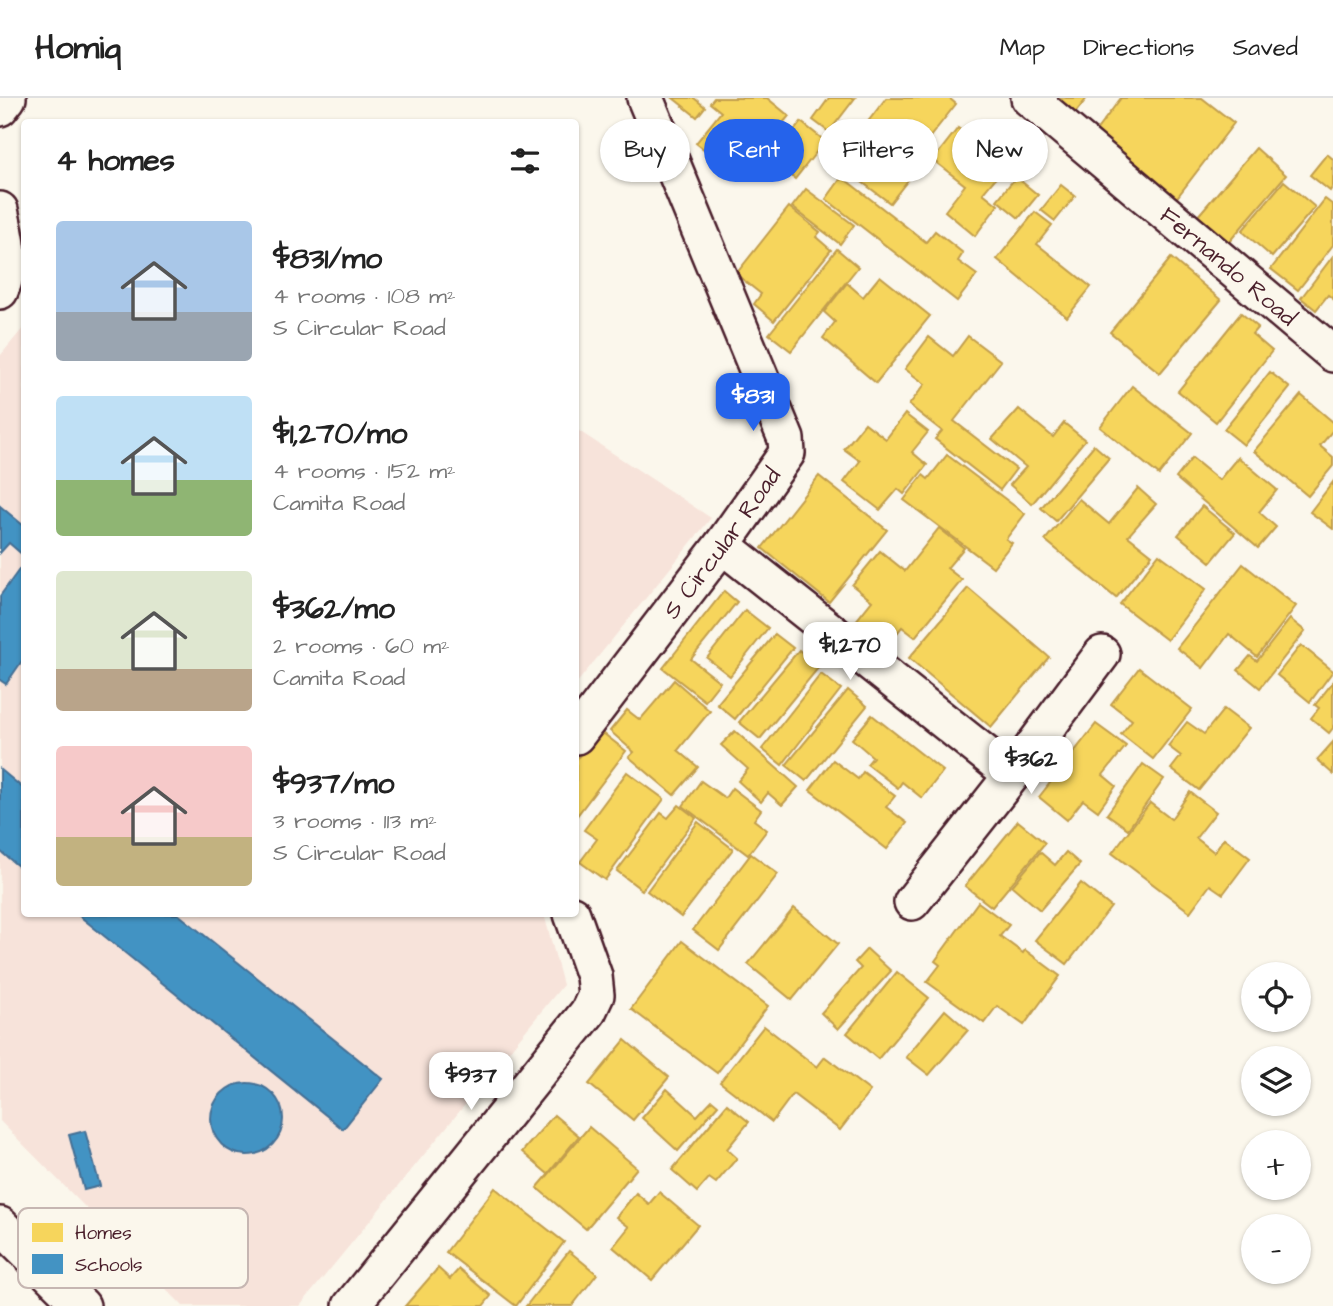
<!DOCTYPE html>
<html lang="en">
<head>
<meta charset="utf-8">
<style>
	body { margin:0; font-family:"Architects Daughter",sans-serif; background:#f6f6f6; color:#222; height:100vh; display:flex; flex-direction:column; font-size:26px; white-space:nowrap }
	* { box-sizing:border-box; margin:0 }
	p { font-size:23px; color:#767676 }
	.icon { flex:none; width:38px; height:38px; fill:none; stroke:currentColor; stroke-width:2; stroke-linecap:round; stroke-linejoin:round }
	.map { position:relative; flex:1; overflow:hidden }
	.details { position:absolute; left:21px; top:21px; width:558px; height:798px; display:flex; flex-direction:column; background:#fff; border-radius:7px; box-shadow:0 2px 5px #0004 }
	.details>* { flex:none }
	.guide { position:absolute; left:600px; top:21px; width:626px; height:63px; display:flex; gap:14px }
	.fabs { position:absolute; left:1241px; top:864px; display:grid; gap:14px }
	.fabs a { display:grid; place-items:center; width:70px; height:70px; border-radius:50%; background:#fff; box-shadow:0 2px 5px #0004; font-size:35px }
	.price { position:absolute; translate:-50% -60px; padding:0 16px; border-radius:14px; background:#fff; color:#222; font-size:23px; line-height:46px; filter:drop-shadow(0 2px 4px #0008) }
	.price::after { content:''; position:absolute; left:50%; top:42px; width:21px; height:16px; margin-left:-10px; background:inherit; clip-path:polygon(0 0,100% 0,50% 100%) }
	.price.active { background:#2563eb; color:#fff }
	ul { padding:0; list-style:none }
	li { display:flex; align-items:center; gap:21px; height:175px; padding:0 35px }
	li span { display:grid; place-items:center; flex:none; width:196px; height:140px; border-radius:7px; color:#555 }
	li>.icon { margin-inline-start:auto }
	span .icon { width:84px; height:84px; fill:#fffc; stroke-width:1 }
	li b { font-size:30px }
	h2 { display:flex; justify-content:space-between; align-items:center; height:84px; padding:0 35px; font-size:30px }
	.chip { padding:0 24px; border-radius:32px; background:#fff; box-shadow:0 2px 5px #0004; font-size:24px; line-height:63px }
	.chip.active { background:#2563eb; color:#fff }
	header { display:flex; align-items:center; gap:42px; box-sizing:border-box; height:98px; padding:0 35px; background:#fff; border-bottom:2px solid #e0e0e0 }
	header strong { font-size:33px }
	nav { display:flex; gap:38px; margin-inline-start:auto; font-size:24px }
	.map>svg:first-child { display:block }
</style>
</head>
<body>
<header>
<strong>Homiq</strong>
<nav><a>Map</a><a>Directions</a><a>Saved</a></nav>
</header>
<div class="map">
<svg width="1333" height="1208" viewBox="0 0 1333 1208">
	<rect width="100%" height="100%" fill="#fbf7ec"/>
	<filter id="ink" filterUnits="userSpaceOnUse"><feTurbulence type="fractalNoise" baseFrequency=".0143" numOctaves="2"/><feDisplacementMap in="SourceGraphic" scale="14" xChannelSelector="R" yChannelSelector="G"/><feConvolveMatrix kernelMatrix="1 2 1 2 8 2 1 2 1" color-interpolation-filters="sRGB"/></filter>
	<g filter="url(#ink)">
		<!-- built -->
		<g fill="#f7e3da">
			<polygon points="24,229 24,816 544,816 563,887 300,1208 183,1208 0,1023 0,258"/>
			<polygon points="576,331 711,420 576,586"/>
		</g>
		<!-- homes -->
		<g fill="#f6d55c" stroke="#c29e4d" stroke-width="2">
			<polygon points="673,0 694,0 705,9 697,19"/>
			<polygon points="714,0 767,0 789,18 783,25 793,34 801,24 825,43 795,81 771,61 775,57 764,48 760,52 727,25 705,52 696,45 721,14 710,5"/>
			<polygon points="829,0 855,0 829,34 813,22"/>
			<polygon points="886,0 949,0 956,6 914,59 895,44 883,58 857,38"/>
			<polygon points="1048,0 1087,0 1072,19"/>
			<polygon points="1121,0 1202,0 1234,25 1175,102 1092,38"/>
			<polygon points="958,30 984,50 978,59 999,76 983,95 998,107 975,138 945,113 965,87 933,62"/>
			<polygon points="852,39 908,82 890,105 834,63"/>
			<polygon points="1256,50 1286,77 1228,145 1197,119"/>
			<polygon points="1327,56 1333,61 1333,88 1330,93 1310,77"/>
			<polygon points="842,79 926,144 935,133 963,155 958,163 977,177 957,203 826,101"/>
			<polygon points="1016,79 1038,97 1019,120 997,102"/>
			<polygon points="1284,83 1315,109 1272,159 1242,133"/>
			<polygon points="1061,87 1075,98 1055,123 1041,112"/>
			<polygon points="806,91 854,127 840,146 792,109"/>
			<polygon points="1325,101 1333,107 1333,147 1298,192 1271,171"/>
			<polygon points="789,109 820,134 816,139 831,152 774,223 754,206 761,196 736,176"/>
			<polygon points="1035,114 1052,127 1037,146 1091,189 1067,219 997,161"/>
			<polygon points="837,151 858,169 791,253 769,236"/>
			<polygon points="1333,158 1333,201 1328,197 1316,212 1301,200"/>
			<polygon points="1171,160 1221,202 1160,275 1110,234"/>
			<polygon points="880,178 930,218 876,285 823,240 835,224 824,214 847,185 863,199"/>
			<polygon points="1241,215 1258,229 1252,236 1272,253 1216,324 1178,293"/>
			<polygon points="968,238 1001,263 954,323 1016,371 1000,392 935,341 942,333 909,307 925,286 905,271 929,239 953,258"/>
			<polygon points="1270,274 1290,290 1244,347 1224,331"/>
			<polygon points="1132,288 1192,335 1159,377 1100,329"/>
			<polygon points="1301,297 1333,324 1333,332 1320,348 1333,359 1333,368 1308,398 1254,353"/>
			<polygon points="1019,311 1053,339 1064,325 1085,342 1032,406 1010,387 1026,369 992,341"/>
			<polygon points="905,316 928,334 912,354 927,367 904,396 898,391 880,412 844,384 860,363 844,351 865,325 886,341"/>
			<polygon points="1094,347 1109,360 1056,423 1041,410"/>
			<polygon points="947,357 1025,416 1006,441 1012,445 993,469 904,402 923,377 928,381"/>
			<polygon points="1238,359 1277,392 1259,414 1276,429 1258,450 1176,380 1192,360 1219,382"/>
			<polygon points="819,378 887,432 829,504 762,450"/>
			<polygon points="1333,384 1333,431 1310,414"/>
			<polygon points="1138,390 1156,406 1128,438 1152,457 1116,500 1045,442 1079,401 1109,426"/>
			<polygon points="1202,408 1235,435 1211,464 1178,437"/>
			<polygon points="939,430 964,450 947,470 962,482 915,539 902,529 882,554 851,529 872,503 852,487 880,453 905,473"/>
			<polygon points="1159,456 1206,491 1167,542 1120,506"/>
			<polygon points="1243,466 1296,508 1257,559 1229,536 1203,570 1177,550"/>
			<polygon points="968,490 1049,559 991,629 909,560"/>
			<polygon points="724,493 737,504 691,561 720,584 705,603 663,570"/>
			<polygon points="745,512 768,530 730,578 707,560"/>
			<polygon points="1290,521 1305,533 1260,590 1238,572 1250,558 1257,563"/>
			<polygon points="775,536 793,550 735,621 717,606"/>
			<polygon points="1301,547 1333,573 1310,604 1277,577"/>
			<polygon points="799,552 819,569 760,641 739,624"/>
			<polygon points="1139,570 1192,611 1153,661 1121,636 1132,622 1111,606"/>
			<polygon points="821,576 841,591 782,667 762,651"/>
			<polygon points="674,582 710,613 678,652 698,669 674,697 629,659 634,654 610,633 627,612 640,622"/>
			<polygon points="1333,584 1333,630 1329,635 1311,620 1319,610 1315,607"/>
			<polygon points="848,592 867,608 806,683 786,667"/>
			<polygon points="1224,611 1249,630 1199,692 1171,671 1181,658 1168,648 1187,624 1204,636"/>
			<polygon points="872,617 943,673 922,700 902,684 898,690 867,666 873,659 852,641"/>
			<polygon points="1096,626 1126,648 1103,677 1116,688 1098,713 1083,702 1067,722 1039,699"/>
			<polygon points="599,632 626,653 576,719 576,662"/>
			<polygon points="735,633 798,689 782,707 768,695 761,704 738,683 748,671 721,647"/>
			<polygon points="1333,644 1333,676 1317,662"/>
			<polygon points="833,662 858,681 863,674 895,698 886,709 907,725 887,751 810,692"/>
			<polygon points="1143,666 1164,681 1128,731 1107,716"/>
			<polygon points="627,674 664,701 605,782 580,764 597,741 584,732"/>
			<polygon points="701,683 725,700 732,690 761,712 754,722 767,732 748,757 683,708"/>
			<polygon points="1190,694 1216,714 1196,740 1214,754 1224,740 1250,760 1223,796 1210,787 1190,814 1112,755 1150,705 1171,721"/>
			<polygon points="679,707 696,720 642,792 617,773 661,715 668,720"/>
			<polygon points="1018,723 1045,745 992,809 965,788"/>
			<polygon points="698,724 733,751 681,819 647,793"/>
			<polygon points="1040,754 1055,767 1066,754 1080,766 1040,812 1012,788"/>
			<polygon points="751,756 778,776 719,852 693,832"/>
			<polygon points="1081,785 1111,809 1067,866 1035,842"/>
			<polygon points="978,804 1009,827 1000,838 1023,855 1025,852 1060,878 1024,927 997,908 984,925 927,884 940,867 935,863"/>
			<polygon points="794,810 838,846 792,902 748,866"/>
			<polygon points="682,843 768,908 717,975 631,911"/>
			<polygon points="867,851 891,873 838,931 821,915 861,870 855,864"/>
			<polygon points="897,874 929,900 878,961 847,935"/>
			<polygon points="945,912 968,932 929,977 906,959"/>
			<polygon points="764,928 817,969 825,959 870,993 840,1032 793,996 772,1024 720,984"/>
			<polygon points="625,942 669,979 633,1022 589,986"/>
			<polygon points="667,991 697,1018 712,1002 718,1007 678,1053 642,1020"/>
			<polygon points="727,1006 749,1024 727,1051 737,1060 716,1085 709,1080 697,1094 672,1072"/>
			<polygon points="554,1017 579,1038 548,1076 522,1054"/>
			<polygon points="589,1029 637,1070 586,1131 537,1090"/>
			<polygon points="495,1090 564,1144 516,1208 446,1154"/>
			<polygon points="659,1094 698,1127 652,1182 613,1149 629,1129 616,1119 636,1095 649,1106"/>
			<polygon points="569,1153 597,1176 572,1208 526,1208"/>
			<polygon points="438,1170 450,1181 459,1171 491,1198 483,1208 405,1208"/>
		</g>
		<!-- schools -->
		<g fill="#4393c3" stroke="#457095" stroke-width="2">
			<polygon points="0,408 24,428 24,458 9,445 0,455"/>
			<polygon points="21,469 24,471 24,560 6,586 0,582 0,498"/>
			<polygon points="0,671 24,691 24,773 0,753"/>
			<polygon points="77,816 178,816 383,981 343,1031"/>
			<circle cx="247" cy="1021" r="36"/>
			<polygon points="85,1033 100,1088 84,1092 69,1037"/>
		</g>
		<g fill="none" stroke-linecap="round" stroke-linejoin="round">
			<defs>
				<g id="minor">
					<path id="s1" d="M1029,0L1333,256"/>
					<polyline points="0,10 8,0"/>
					<path d="M0,112C7,144 14,162 0,193"/>
					<polyline points="722,447 1012,677"/>
					<path id="s2" d="M576,638L722,447L787,355L786,341L645,0"/>
					<polyline points="912,804 1012,677 1102,556"/>
					<polyline points="0,1127 82,1208"/>
					<polyline points="351,1208 588,914 596,897 594,878 572,816"/>
				</g>
			</defs>
			<!-- minor casing -->
			<use href="#minor" stroke="#4a1f2b" stroke-width="40"/>
			<!-- minor -->
			<use href="#minor" stroke="#fbf7ec" stroke-width="35"/>
		</g>
	</g>
	<g text-anchor="middle" stroke-width="7" stroke-linejoin="round" paint-order="stroke">
		<!-- street labels -->
		<g font-size="24" fill="#4a1f2b" stroke="#fbf7ec">
			<text dy="8" stroke="none"><textPath href="#s1" startOffset="261">Fernando Road</textPath></text>
			<text dy="8" stroke="none"><textPath href="#s2" startOffset="242">S Circular Road</textPath></text>
		</g>
	</g>
	<!-- legend -->
	<rect x="18" y="1110" width="230" height="80" rx="10" fill="#fbf7ec" stroke="#c6b6b2" stroke-width="2"/>
	<rect x="32" y="1125" width="31" height="19" fill="#f6d55c"/>
	<rect x="32" y="1156" width="31" height="20" fill="#4393c3"/>
	<g font-size="19" fill="#4a1f2b">
		<text x="75" y="1141">Homes</text>
		<text x="75" y="1173">Schools</text>
	</g>
</svg>
<div class="fabs">
<a><svg class="icon" aria-label="locate" viewBox="0 0 24 24"><circle cx="12" cy="12" r="6"/><path d="M12 2v4M12 18v4M2 12h4M18 12h4"/></svg></a>
<a><svg class="icon" aria-label="layers" viewBox="0 0 24 24"><path d="M12 4l9 5-9 5-9-5zM3 14l9 5 9-5"/></svg></a>
<a>+</a>
<a>−</a>
</div>
<b class="price active" style="left:753px;top:335px">$831</b>
<b class="price" style="left:850px;top:584px">$1,270</b>
<b class="price" style="left:1031px;top:698px">$362</b>
<b class="price" style="left:471px;top:1014px">$937</b>
<div class="guide">
<a class="chip">Buy</a>
<a class="chip active">Rent</a>
<a class="chip">Filters</a>
<a class="chip">New</a>
</div>
<section class="details">
<h2>4 homes<svg class="icon" aria-label="filters" viewBox="0 0 24 24"><path d="M4 7h16M4 17h16"/><circle cx="9" cy="7" r="2"/><circle cx="15" cy="17" r="2"/></svg></h2>
<ul>
<li><span style="background:linear-gradient(#a9c7e8 65%,#9aa5b1 0)"><svg class="icon" aria-label="home" viewBox="0 0 24 24"><path d="M3 11l9-7 9 7M6 9v11h12V9"/></svg></span><div><b>$831/mo</b><p>4 rooms · 108 m²</p><p>S Circular Road</p></div></li>
<li><span style="background:linear-gradient(#bfe0f5 60%,#8fb573 0)"><svg class="icon" aria-label="home" viewBox="0 0 24 24"><path d="M3 11l9-7 9 7M6 9v11h12V9"/></svg></span><div><b>$1,270/mo</b><p>4 rooms · 152 m²</p><p>Camita Road</p></div></li>
<li><span style="background:linear-gradient(#dfe7d0 70%,#b9a48a 0)"><svg class="icon" aria-label="home" viewBox="0 0 24 24"><path d="M3 11l9-7 9 7M6 9v11h12V9"/></svg></span><div><b>$362/mo</b><p>2 rooms · 60 m²</p><p>Camita Road</p></div></li>
<li><span style="background:linear-gradient(#f6c9c9 65%,#c2b280 0)"><svg class="icon" aria-label="home" viewBox="0 0 24 24"><path d="M3 11l9-7 9 7M6 9v11h12V9"/></svg></span><div><b>$937/mo</b><p>3 rooms · 113 m²</p><p>S Circular Road</p></div></li>
</ul>
</section>
</div>
</body>
</html>
